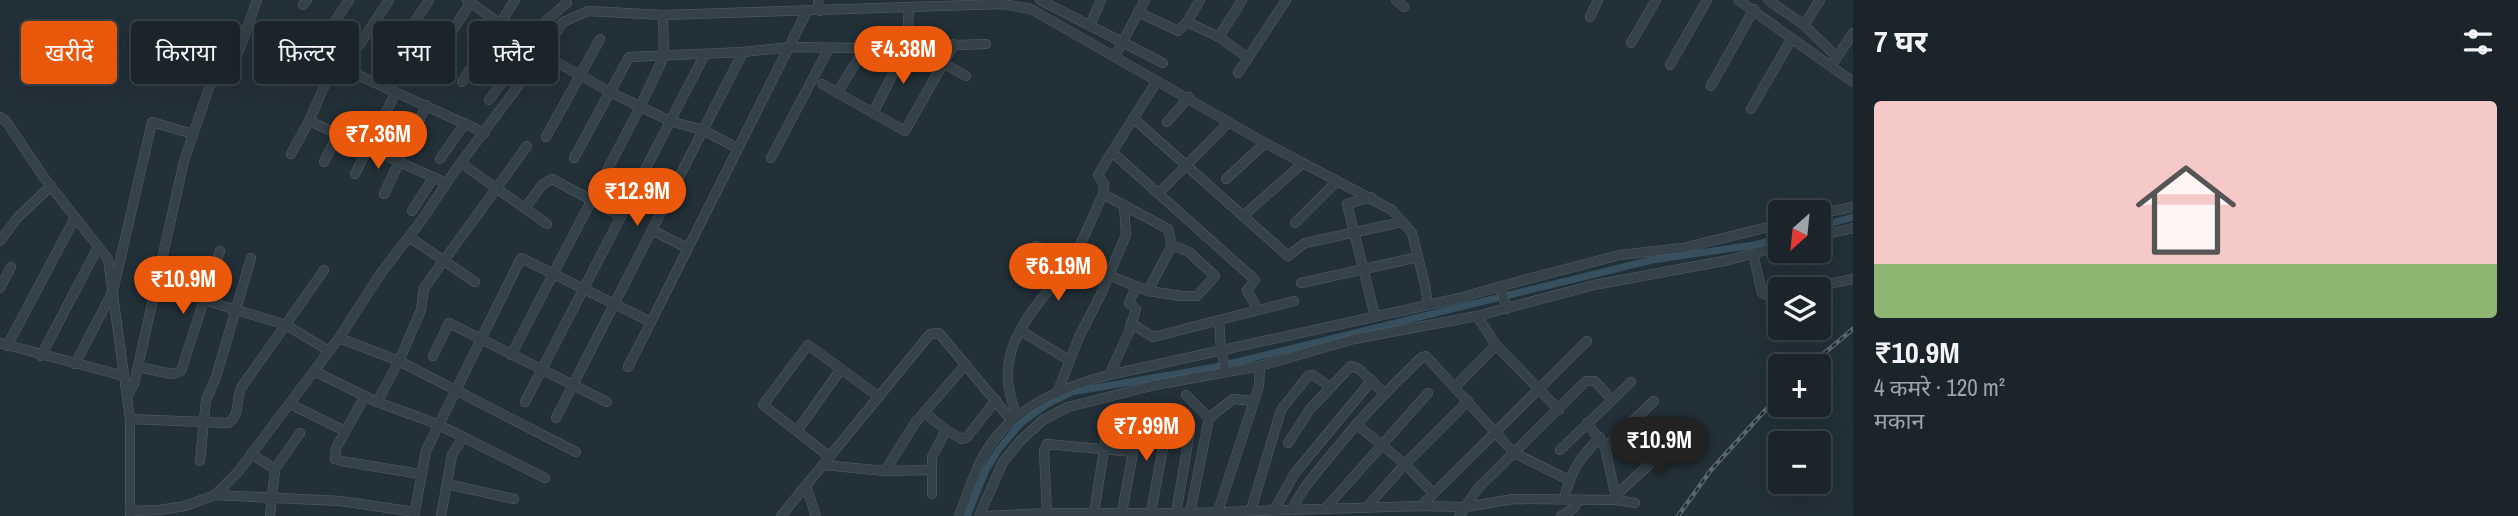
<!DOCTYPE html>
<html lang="hi">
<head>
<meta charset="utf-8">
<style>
	body { margin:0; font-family:"Archivo Narrow","Noto Sans Devanagari",sans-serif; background:#232c32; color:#f1f3f6; height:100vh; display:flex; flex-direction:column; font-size:26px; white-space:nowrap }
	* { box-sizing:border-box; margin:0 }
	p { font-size:23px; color:#9fa4a8 }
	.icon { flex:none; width:38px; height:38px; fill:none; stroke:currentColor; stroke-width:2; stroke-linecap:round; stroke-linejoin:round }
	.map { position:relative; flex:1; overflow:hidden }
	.panel { display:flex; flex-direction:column; background:#1a242a; width:665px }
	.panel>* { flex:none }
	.guide { position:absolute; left:21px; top:21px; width:665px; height:63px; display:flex; gap:14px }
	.needle { width:46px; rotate:207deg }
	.tools { position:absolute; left:1768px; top:200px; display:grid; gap:14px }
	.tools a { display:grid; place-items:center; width:63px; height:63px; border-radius:7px; background:#1a242a; box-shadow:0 7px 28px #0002,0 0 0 2px #384147; font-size:35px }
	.price { position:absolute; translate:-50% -60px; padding:0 16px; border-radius:24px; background:#ea580c; color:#fff; font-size:23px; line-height:46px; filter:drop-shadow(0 2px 4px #0008) }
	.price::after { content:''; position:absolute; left:50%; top:42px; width:21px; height:16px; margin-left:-10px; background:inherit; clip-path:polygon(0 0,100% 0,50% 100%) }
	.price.current { background:#222; color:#fff }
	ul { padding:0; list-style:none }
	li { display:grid; align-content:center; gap:14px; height:371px; padding:0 21px }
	li span { display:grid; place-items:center; height:217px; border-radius:7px; color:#555 }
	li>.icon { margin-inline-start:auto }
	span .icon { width:126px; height:126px; fill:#fffc; stroke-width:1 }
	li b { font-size:30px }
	h2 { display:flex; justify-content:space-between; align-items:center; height:84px; padding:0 21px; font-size:30px }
	.pill { padding:0 24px; border-radius:7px; background:#1a242a; box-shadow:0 7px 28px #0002,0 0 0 2px #384147; font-size:24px; line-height:63px }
	.pill.current { background:#ea580c; color:#fff }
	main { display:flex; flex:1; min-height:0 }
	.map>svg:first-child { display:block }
</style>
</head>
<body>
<main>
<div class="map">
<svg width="1853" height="516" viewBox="0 0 1853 516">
	<rect width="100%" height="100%" fill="#223038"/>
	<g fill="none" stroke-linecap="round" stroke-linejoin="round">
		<!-- canal -->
		<g stroke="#36505f" stroke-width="7">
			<polyline points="1818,227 1853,217"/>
			<polyline points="967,516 986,470 999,449 1021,423 1049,403 1072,392 1216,367 1652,260 1754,245 1780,238"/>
		</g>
		<defs>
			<g id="minor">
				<polyline points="467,0 542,54 610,92 670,121 703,130 737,148"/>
				<polyline points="818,0 819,11"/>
				<polyline points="1040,0 1163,63"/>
				<polyline points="1200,0 1187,22 1219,37 1248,58"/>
				<polyline points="1396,0 1404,7"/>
				<polyline points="1738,0 1853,82"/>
				<polyline points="1768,0 1804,25 1837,57"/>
				<polyline points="303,5 307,0"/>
				<polyline points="1138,12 1178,31 1187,22"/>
				<polyline points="1590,17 1598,0"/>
				<polyline points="334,23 349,0"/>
				<polyline points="1090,25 1101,0"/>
				<polyline points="1804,25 1820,0"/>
				<polyline points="1219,37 1242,0"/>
				<polyline points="1631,43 1656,0"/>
				<polyline points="360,44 389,0"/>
				<polyline points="314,55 485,133"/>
				<polyline points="1115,56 1145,0"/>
				<polyline points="1835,60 1853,33"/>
				<polyline points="433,61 472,0"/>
				<polyline points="389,62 429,0"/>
				<polyline points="943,63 966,76"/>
				<polyline points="1670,65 1707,0"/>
				<polyline points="1238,73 1286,0"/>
				<polyline points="462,82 515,0"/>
				<polyline points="822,84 905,131 954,44"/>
				<polyline points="1711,86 1754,9"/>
				<polyline points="837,93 865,48"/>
				<polyline points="489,100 548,19 567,3"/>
				<polyline points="1751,109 1792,38"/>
				<polyline points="873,113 907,46 909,7"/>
				<polyline points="0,117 6,121 45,179 108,259 130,419 130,511"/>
				<polyline points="1133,118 1288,256 1305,243 1402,222"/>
				<polyline points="309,121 334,64"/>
				<polyline points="1167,122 1189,97"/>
				<polyline points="546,137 600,39"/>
				<polyline points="409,144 426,105"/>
				<polyline points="1112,152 1157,81"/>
				<polyline points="291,154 309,121 446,183"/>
				<polyline points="574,158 629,57 743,52 790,47 865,48 986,44"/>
				<polyline points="771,158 829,48"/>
				<polyline points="440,159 465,123"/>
				<polyline points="324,162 338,134"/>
				<polyline points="461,163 547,224"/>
				<polyline points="355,174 396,92"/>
				<polyline points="1226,179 1265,143"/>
				<polyline points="384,194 400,160"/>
				<polyline points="1158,194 1229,122"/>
				<polyline points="1371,197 1347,204 1375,316"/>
				<polyline points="525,208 542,185 552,179 621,216"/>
				<polyline points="412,211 434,177"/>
				<polyline points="1818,214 1853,207"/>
				<polyline points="1243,216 1303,163"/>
				<polyline points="1295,223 1337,181"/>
				<polyline points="652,230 687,248"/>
				<polyline points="1818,236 1853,228"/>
				<polyline points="409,237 475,282"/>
				<polyline points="0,241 18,217 51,186"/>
				<polyline points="1036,246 1148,291 1182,296 1197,296 1215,276 1189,252 1172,245 1168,229 1103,194"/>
				<polyline points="1753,253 1762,293 1767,295 1780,294"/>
				<polyline points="1301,283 1418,257"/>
				<polyline points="1501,286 1620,255 1683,248 1780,224"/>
				<polyline points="0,288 11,267"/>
				<polyline points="1805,289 1853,279"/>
				<polyline points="1148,291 1172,245"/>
				<polyline points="204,300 286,325 329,351"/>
				<polyline points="1477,316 1496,345 1559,410"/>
				<polyline points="1219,320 1221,349 1226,372"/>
				<polyline points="1131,323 1153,337 1294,301"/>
				<polyline points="1021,331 1069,360"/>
				<polyline points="339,338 399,361 576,452"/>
				<polyline points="0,343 124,376"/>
				<polyline points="7,346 75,218"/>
				<polyline points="511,355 640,107 664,56 663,15"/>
				<polyline points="41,356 98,247"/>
				<polyline points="433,356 449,323 607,402"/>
				<polyline points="75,364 113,291 152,122 193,134"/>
				<polyline points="138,367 172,374 181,371 220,251"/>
				<polyline points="628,367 651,322"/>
				<polyline points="314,371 377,402 437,424 463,437"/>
				<polyline points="1109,375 1129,332 1136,309 1129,303 1136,287"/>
				<polyline points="1455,387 1496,345"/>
				<polyline points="1057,393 1079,337 1100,296 1126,235 1124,206"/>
				<polyline points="1186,395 1209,418 1190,513"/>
				<polyline points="365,396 336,448 335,459 341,461 420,474"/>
				<polyline points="127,397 134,384 184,161 211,82 239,51 257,0"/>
				<polyline points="377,402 399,361 421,310 424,288 527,146"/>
				<polyline points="525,402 705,54"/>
				<polyline points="290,404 345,431"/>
				<polyline points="924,412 946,430 962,439 967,437 996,400"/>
				<path d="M1018,417C996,370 1012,335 1043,297C1050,289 1059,282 1065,273C1080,249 1091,220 1103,194L1104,184L1098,175L1112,152L1255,280L1247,290L1258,310"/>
				<polyline points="556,418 743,52"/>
				<polyline points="1209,418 1233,399 1254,401"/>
				<path d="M130,419L228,423C242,416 234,397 243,385C270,347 297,309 324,270"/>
				<polyline points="1587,423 1605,447 1616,498"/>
				<polyline points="1356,424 1405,464 1433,493"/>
				<polyline points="797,431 841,369"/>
				<polyline points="1288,443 1310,409 1351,366 1359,369 1384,393"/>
				<polyline points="1605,447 1654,401"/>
				<polyline points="1560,450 1631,382"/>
				<polyline points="251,454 275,469"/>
				<polyline points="830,457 763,405 808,345 878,396"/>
				<polyline points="200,461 206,400 216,377 251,258"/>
				<polyline points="824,465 885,471 930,470"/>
				<polyline points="885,471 915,423 966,364"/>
				<polyline points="447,484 514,499"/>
				<polyline points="806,486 816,516"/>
				<polyline points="932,494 932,457 946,430"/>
				<polyline points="215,495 340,501 415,512"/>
				<polyline points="1615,496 1680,436"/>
				<path d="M1564,499C1571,471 1579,459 1600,437"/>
				<polyline points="1421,506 1587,341"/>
				<polyline points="1366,508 1405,464 1468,401"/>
				<polyline points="1325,509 1428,393"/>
				<polyline points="1251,510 1281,410 1308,376 1313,375 1330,387"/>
				<polyline points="1274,510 1295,473 1372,380"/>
				<path d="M1292,510C1300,491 1313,477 1326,461C1356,423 1388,389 1422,357L1426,356L1514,453L1569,480"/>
				<polyline points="1218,511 1259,386 1260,366"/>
				<polyline points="1122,512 1141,409"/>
				<polyline points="1151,512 1169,415"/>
				<polyline points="1047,513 1044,451 1047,444 1133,452"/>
				<polyline points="1094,513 1110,412"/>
				<polyline points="1176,513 1190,431"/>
				<polyline points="130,516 130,511 159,510 185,506 215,495 238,472 339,338 381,273 421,221 454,172 542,54 563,22 588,11 663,15 1002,4 1031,9 1265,143 1392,210 1412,233 1425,285 1428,305 1460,298 1501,286 1506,309"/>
				<polyline points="270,516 275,469 300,433"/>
				<polyline points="414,516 426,451 521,258 651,322 807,11"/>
				<polyline points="441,516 452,455 463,437 545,478"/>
				<polyline points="781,516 930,334 939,333 1012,421"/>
				<path d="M959,516C966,499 971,481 979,465C1002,413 1057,388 1109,375L1428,305"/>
				<polyline points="979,516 1003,462 1021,440 1043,420 1068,407 1155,385 1260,366 1354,339 1477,316 1594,285 1729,260 1780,246"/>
				<polyline points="984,516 1047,513 1190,513 1421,506 1466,507 1513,499 1616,500 1635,503"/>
				<polyline points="1459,516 1478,488 1586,381 1595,381 1612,400"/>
				<polyline points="1561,516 1574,508 1579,500"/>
			</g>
		</defs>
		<!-- minor casing -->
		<use href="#minor" stroke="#536067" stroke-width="10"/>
		<!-- minor -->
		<use href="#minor" stroke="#354249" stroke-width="9"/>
		<defs>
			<g id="rail">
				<polyline points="1809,366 1853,329"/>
				<polyline points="1678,516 1711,470 1780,394"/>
			</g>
		</defs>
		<!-- rail casing -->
		<use href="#rail" stroke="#586770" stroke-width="4.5"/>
		<!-- rail -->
		<use href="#rail" stroke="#1b272e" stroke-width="2" stroke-dasharray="5" stroke-linecap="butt"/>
	</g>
</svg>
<div class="tools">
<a><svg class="needle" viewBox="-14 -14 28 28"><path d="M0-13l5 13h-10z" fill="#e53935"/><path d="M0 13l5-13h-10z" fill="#9fa4a8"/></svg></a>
<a><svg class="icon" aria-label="layers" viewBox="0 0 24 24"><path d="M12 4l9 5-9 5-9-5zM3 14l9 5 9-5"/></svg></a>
<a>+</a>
<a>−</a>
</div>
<b class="price" style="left:903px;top:86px">₹4.38M</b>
<b class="price" style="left:378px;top:171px">₹7.36M</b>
<b class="price" style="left:637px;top:228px">₹12.9M</b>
<b class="price" style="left:1058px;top:303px">₹6.19M</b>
<b class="price" style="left:183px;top:316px">₹10.9M</b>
<b class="price" style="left:1146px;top:463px">₹7.99M</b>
<b class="price current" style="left:1659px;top:477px">₹10.9M</b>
<div class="guide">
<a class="pill current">खरीदें</a>
<a class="pill">किराया</a>
<a class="pill">फ़िल्टर</a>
<a class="pill">नया</a>
<a class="pill">फ़्लैट</a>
</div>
</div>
<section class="panel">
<h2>7 घर<svg class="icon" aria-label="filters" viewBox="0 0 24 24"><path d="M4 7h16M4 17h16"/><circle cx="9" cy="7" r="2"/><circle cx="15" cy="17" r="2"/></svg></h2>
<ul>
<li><span style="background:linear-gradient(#f6c9c9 75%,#8fb573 0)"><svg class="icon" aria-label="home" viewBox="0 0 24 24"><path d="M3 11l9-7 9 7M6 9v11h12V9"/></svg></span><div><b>₹10.9M</b><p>4 कमरे · 120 m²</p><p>मकान</p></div></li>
</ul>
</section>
</main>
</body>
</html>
